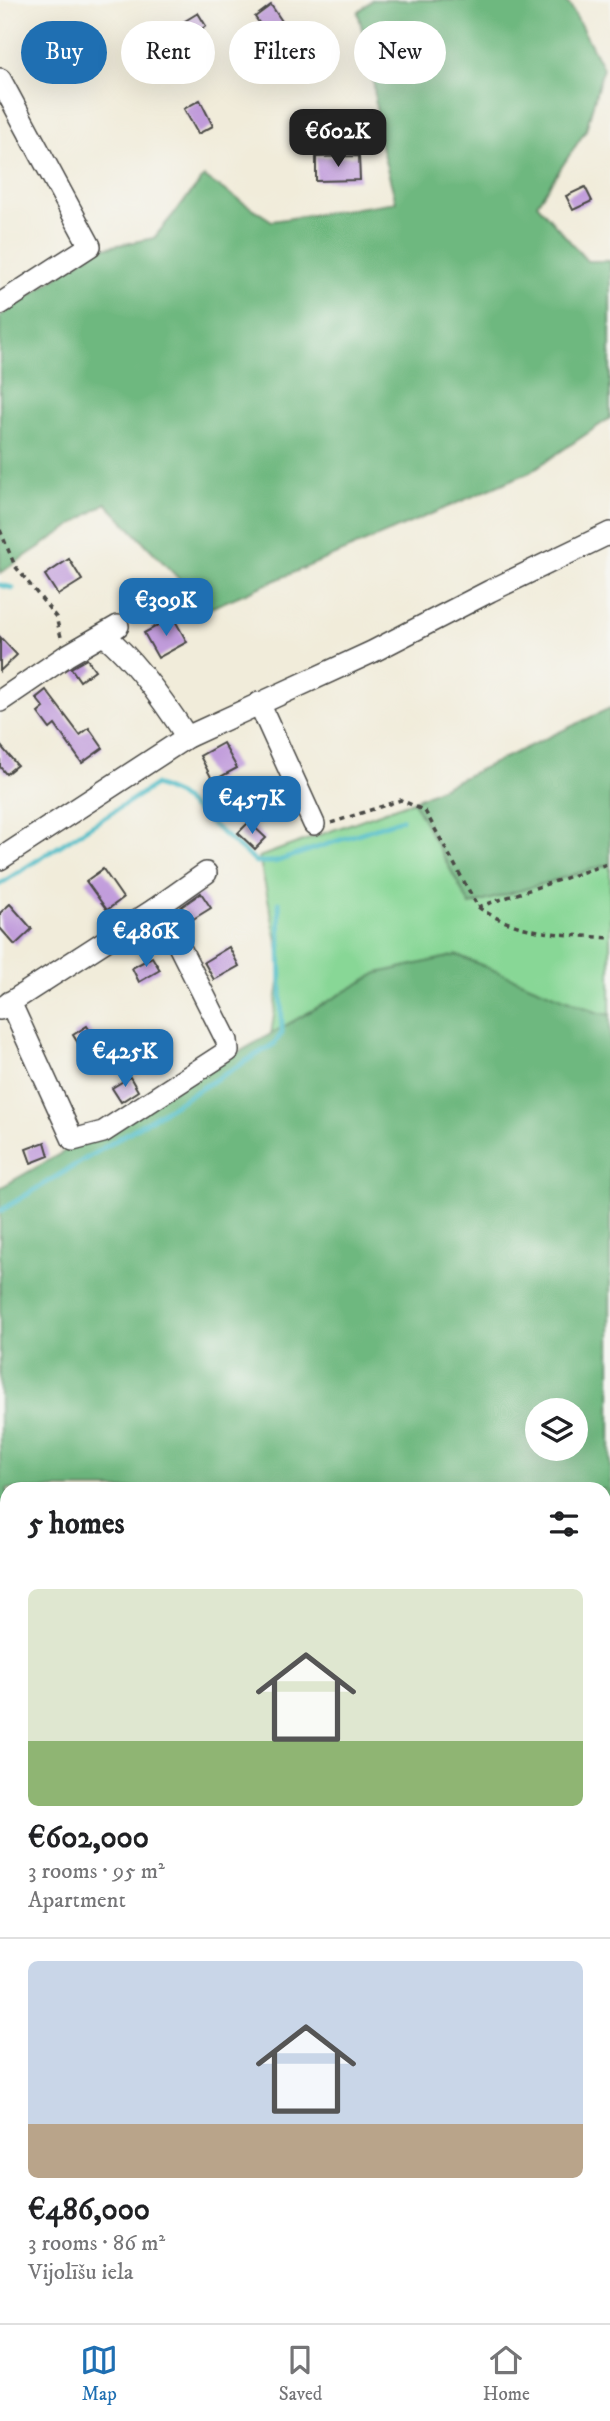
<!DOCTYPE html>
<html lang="en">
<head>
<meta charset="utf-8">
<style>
	body { margin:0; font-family:"IM FELL DW Pica",serif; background:#f2f2f2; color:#202124; height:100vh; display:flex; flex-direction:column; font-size:26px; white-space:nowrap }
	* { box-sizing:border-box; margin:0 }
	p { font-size:23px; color:#757577 }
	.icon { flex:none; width:38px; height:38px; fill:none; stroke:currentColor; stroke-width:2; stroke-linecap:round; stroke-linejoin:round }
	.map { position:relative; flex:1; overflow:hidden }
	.panel { position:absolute; left:0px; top:1482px; width:611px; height:842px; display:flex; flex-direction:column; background:#fff; border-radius:21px 21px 0 0; box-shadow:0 7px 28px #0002 }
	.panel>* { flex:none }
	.top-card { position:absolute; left:21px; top:21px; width:569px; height:63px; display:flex; gap:14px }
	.buttons { position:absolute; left:525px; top:1398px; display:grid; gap:14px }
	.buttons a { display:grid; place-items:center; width:63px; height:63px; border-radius:50%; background:#fff; box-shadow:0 7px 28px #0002; font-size:35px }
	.price { position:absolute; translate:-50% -60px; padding:0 16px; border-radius:14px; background:#1f6fb2; color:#fff; font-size:23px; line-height:46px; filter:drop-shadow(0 2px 4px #0008) }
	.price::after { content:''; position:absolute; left:50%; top:42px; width:21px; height:16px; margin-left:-10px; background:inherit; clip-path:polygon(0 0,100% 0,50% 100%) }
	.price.active { background:#222; color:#fff }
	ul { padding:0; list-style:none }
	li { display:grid; align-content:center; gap:14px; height:371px; padding:0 28px }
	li+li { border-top:2px solid #e0e0e0 }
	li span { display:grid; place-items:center; height:217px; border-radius:10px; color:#555 }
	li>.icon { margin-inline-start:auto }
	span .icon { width:126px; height:126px; fill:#fffc; stroke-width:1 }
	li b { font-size:30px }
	h2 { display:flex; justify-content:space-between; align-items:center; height:84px; padding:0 28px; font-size:30px }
	.chip { padding:0 24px; border-radius:32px; background:#fff; box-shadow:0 7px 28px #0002; font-size:24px; line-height:63px }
	.chip.active { background:#1f6fb2; color:#fff }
	.tabs { display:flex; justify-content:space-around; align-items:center; height:98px; border-top:2px solid #e0e0e0; background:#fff; font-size:19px; color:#757577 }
	.tabs a { display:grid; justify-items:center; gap:4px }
	.tabs .active { color:#1f6fb2 }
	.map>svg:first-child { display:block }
</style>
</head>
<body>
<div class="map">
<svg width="610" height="2323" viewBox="0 0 610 2323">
	<rect width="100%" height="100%" fill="#f6f6f2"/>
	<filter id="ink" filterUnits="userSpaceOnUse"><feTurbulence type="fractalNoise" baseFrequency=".0143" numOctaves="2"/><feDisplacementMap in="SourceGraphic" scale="14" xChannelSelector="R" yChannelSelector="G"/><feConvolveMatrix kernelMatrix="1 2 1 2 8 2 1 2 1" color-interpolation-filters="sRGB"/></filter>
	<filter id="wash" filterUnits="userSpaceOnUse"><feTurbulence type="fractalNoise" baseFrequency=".00686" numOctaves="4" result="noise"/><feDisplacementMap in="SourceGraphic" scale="28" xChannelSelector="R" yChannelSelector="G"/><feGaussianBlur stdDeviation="1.57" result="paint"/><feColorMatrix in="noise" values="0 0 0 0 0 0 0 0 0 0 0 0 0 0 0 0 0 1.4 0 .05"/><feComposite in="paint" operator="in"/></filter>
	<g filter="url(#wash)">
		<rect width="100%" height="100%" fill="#f1ecda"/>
		<!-- green -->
		<g fill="#88d796" stroke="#5a8160" stroke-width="2">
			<polygon points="413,801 470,905 610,864 610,1015 378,973 271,1034 282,964 259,857"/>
			<polygon points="610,1670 610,2085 604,2076 604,1675"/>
		</g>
		<!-- forest -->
		<g fill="#6eb87f" stroke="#4c7255" stroke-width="2" fill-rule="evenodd">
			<polygon points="372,0 561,0 570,5 603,68 586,130 537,204 587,261 610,261 610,418 530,472 208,609 106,503 0,573 0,316 98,249 154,238 204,177 272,221 396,202 379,138 373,76 358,12"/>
			<polygon points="610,708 610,864 470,905 413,801"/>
			<path d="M457,955L596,1012L610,1015V1641L604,1647V1489H7V2317H604V2150L610,2161V2323H0V1188L378,973ZM537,1410H576V1449H537Z"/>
		</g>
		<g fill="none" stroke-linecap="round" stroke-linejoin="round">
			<!-- stream -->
			<g stroke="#4fbdc7" stroke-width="5">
				<polyline points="0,585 13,588"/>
				<polyline points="0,884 155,785 178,795 256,862 275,862 402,819"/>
				<polyline points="0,1211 274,1044 282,1033 279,903"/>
			</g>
		</g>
		<g id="blocks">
			<!-- building -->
			<g fill="#c19cdb">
				<polygon points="271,5 290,33 274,44 255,17"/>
				<polygon points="198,13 206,26 188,38 180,24"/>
				<polygon points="200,100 213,126 198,134 184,109"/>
				<polygon points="359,156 360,180 316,181 316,157"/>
				<polygon points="585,187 592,201 573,210 566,196"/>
				<polygon points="69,559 82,580 58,595 45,575"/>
				<polygon points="173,617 187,642 158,658 144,633"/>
				<polygon points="0,637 17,655 0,671"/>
				<polygon points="87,659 95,670 80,681 71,668"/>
				<polygon points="46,690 80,735 89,728 103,748 82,763 55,725 50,729 38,713 44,708 36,698"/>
				<polygon points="223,743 237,768 213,781 200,756"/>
				<polygon points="0,745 17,765 6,774 0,767"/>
				<polygon points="249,822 266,838 255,849 238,833"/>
				<polygon points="103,869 123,898 107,910 86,881"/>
				<polygon points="201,893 211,908 190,921 181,907"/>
				<polygon points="10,904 32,929 15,945 0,928 0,913"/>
				<polygon points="229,947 239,966 214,980 204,962"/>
				<polygon points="152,957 160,970 139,982 132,968"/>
				<polygon points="87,1026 97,1042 83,1051 73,1035"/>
				<polygon points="130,1077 138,1091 121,1102 112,1088"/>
				<polygon points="45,1142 49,1156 31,1163 26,1149"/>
			</g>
		</g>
	</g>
	<g filter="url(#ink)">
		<use href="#blocks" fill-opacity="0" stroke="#494845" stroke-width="2"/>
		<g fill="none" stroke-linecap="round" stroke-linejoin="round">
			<defs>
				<g id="minor">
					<polyline points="0,79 90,246 0,304"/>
					<path d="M104,635C135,660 165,703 187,737"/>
					<polyline points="0,701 66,656 118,626"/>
					<polyline points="259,703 314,824"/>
					<polyline points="0,859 187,737 372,652 490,591 610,533"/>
					<polyline points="155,909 206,873"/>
					<polyline points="0,1009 155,909 165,918 227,1041 228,1051 103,1132 73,1140 10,1002"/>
					<polyline points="604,1670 610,1665"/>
					<polyline points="0,1976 7,1974"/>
					<polyline points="604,2083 610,2093"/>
				</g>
			</defs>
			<!-- minor casing -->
			<use href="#minor" stroke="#494845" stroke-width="24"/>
			<!-- path -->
			<g stroke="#494845" stroke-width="3.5" stroke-dasharray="5 5" stroke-linecap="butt">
				<polyline points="0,530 15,566 56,617 61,637"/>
				<path d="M331,823L401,800L425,811L478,907C518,935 563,934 610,938"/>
				<polyline points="478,907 610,863"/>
				<polyline points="0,1656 7,1662"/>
				<polyline points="604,1776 610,1773"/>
				<polyline points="0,1905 7,1902"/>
				<polyline points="604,2000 610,2000"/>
				<polyline points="87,2323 91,2317"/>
				<polyline points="343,2323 348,2317"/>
			</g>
			<!-- minor -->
			<use href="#minor" stroke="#fff" stroke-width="21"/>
		</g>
	</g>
</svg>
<div class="buttons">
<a><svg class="icon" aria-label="layers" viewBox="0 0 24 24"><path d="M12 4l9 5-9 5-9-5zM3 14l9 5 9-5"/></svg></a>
</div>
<b class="price active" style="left:338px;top:169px">€602K</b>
<b class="price" style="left:166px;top:638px">€309K</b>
<b class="price" style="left:252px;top:836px">€457K</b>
<b class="price" style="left:146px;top:969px">€486K</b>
<b class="price" style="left:125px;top:1089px">€425K</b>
<div class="top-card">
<a class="chip active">Buy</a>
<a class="chip">Rent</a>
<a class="chip">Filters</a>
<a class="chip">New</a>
</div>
<section class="panel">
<h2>5 homes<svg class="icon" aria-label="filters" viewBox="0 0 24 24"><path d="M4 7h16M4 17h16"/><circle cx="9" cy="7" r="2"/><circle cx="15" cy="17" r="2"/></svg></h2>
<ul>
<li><span style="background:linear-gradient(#dfe7d0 70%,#8fb573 0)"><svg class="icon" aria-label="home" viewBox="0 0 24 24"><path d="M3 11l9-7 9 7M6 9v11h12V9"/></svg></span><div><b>€602,000</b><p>3 rooms · 95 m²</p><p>Apartment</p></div></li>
<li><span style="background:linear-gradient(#c9d6e8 75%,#b9a48a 0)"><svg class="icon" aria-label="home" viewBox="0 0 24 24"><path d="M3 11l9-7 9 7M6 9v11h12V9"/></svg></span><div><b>€486,000</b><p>3 rooms · 86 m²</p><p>Vijolīšu iela</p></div></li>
</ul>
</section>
</div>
<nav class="tabs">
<a class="active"><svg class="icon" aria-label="map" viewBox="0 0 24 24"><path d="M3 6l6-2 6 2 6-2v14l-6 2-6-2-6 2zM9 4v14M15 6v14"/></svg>Map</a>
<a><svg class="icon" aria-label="saved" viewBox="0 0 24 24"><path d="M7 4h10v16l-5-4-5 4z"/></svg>Saved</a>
<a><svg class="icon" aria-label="home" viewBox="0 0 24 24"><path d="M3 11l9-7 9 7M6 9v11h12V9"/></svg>Home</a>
</nav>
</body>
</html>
